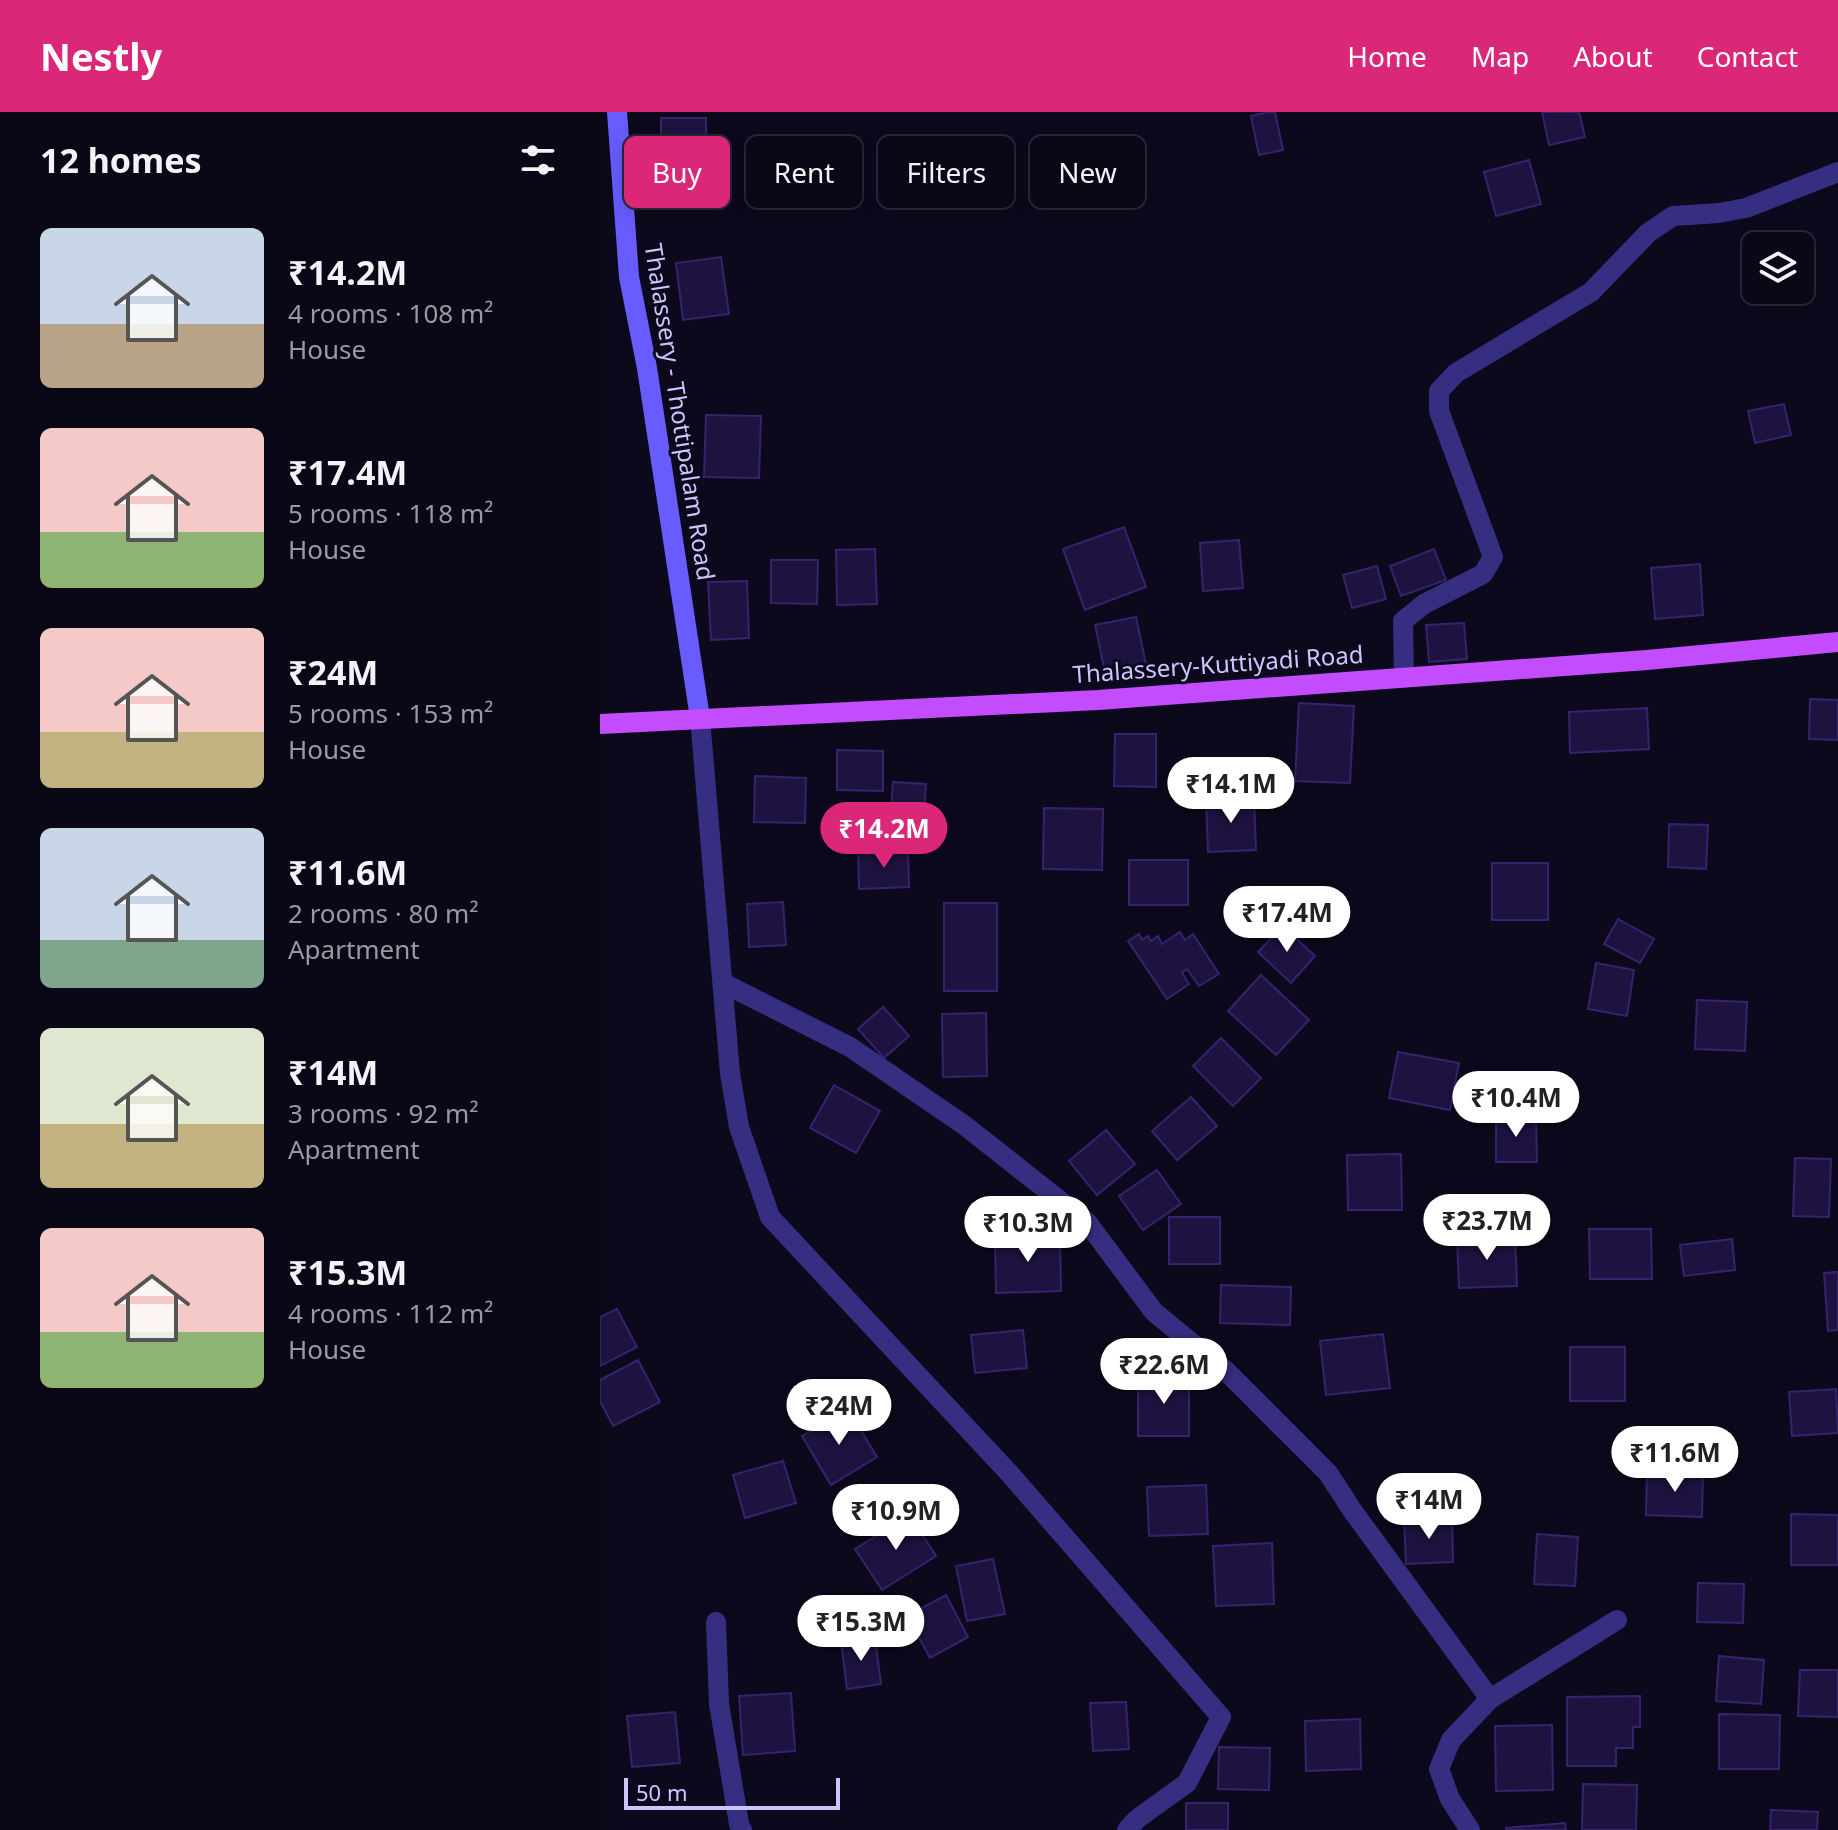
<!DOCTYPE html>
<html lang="en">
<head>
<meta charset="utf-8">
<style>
	body { margin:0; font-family:"Noto Sans",sans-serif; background:#181523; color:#f1f3f6; height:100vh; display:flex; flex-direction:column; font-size:30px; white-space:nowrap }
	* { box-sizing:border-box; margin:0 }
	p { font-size:26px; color:#9999a1 }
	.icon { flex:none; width:44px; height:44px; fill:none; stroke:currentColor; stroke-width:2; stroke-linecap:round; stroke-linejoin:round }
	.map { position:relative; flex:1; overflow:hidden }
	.panel { display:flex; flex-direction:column; background:#0a0716; width:600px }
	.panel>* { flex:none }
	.banner { position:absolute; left:24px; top:24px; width:760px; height:72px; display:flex; gap:16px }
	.fabs { position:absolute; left:1142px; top:120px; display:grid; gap:16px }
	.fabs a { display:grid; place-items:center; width:72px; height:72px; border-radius:12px; background:#0a0716; box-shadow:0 4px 20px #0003,0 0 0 2px #2a2835; font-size:40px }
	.scale { position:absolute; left:24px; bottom:20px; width:216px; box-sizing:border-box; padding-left:8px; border:4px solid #cec5ff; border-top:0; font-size:22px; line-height:28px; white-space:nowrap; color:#cec5ff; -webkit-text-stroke:6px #0d091d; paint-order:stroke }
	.price { position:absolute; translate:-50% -68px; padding:0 18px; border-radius:28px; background:#fff; color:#222; font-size:26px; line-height:52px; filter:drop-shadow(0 2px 4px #0008) }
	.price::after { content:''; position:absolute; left:50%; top:48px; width:24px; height:18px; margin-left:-12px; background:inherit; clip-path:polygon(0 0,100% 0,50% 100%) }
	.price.active { background:#db2777; color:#fff }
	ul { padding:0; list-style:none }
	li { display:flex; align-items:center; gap:24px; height:200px; padding:0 40px }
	li span { display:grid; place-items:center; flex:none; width:224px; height:160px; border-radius:12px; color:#555 }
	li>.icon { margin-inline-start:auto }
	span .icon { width:96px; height:96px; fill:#fffc; stroke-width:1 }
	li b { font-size:34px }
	h2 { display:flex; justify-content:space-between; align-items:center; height:96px; padding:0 40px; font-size:34px }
	.pill { padding:0 28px; border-radius:12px; background:#0a0716; box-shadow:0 4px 20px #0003,0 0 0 2px #2a2835; font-size:28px; line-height:72px }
	.pill.active { background:#db2777; color:#fff }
	header { display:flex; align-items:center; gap:48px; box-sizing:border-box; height:112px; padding:0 40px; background:#db2777; color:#fff }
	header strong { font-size:38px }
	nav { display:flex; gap:44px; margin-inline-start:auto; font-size:28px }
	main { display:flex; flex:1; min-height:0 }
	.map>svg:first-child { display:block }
</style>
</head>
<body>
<header>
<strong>Nestly</strong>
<nav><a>Home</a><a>Map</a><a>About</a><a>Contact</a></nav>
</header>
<main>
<section class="panel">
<h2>12 homes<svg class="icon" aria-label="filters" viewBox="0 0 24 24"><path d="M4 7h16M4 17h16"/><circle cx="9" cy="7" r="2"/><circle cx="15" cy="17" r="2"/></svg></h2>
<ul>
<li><span style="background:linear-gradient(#c9d6e8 60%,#b9a48a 0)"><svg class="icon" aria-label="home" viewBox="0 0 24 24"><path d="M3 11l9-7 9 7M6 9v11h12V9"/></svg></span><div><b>₹14.2M</b><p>4 rooms · 108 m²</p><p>House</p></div></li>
<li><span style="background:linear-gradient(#f6c9c9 65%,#8fb573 0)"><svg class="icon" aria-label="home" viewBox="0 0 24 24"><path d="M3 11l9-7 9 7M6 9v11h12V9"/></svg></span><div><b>₹17.4M</b><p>5 rooms · 118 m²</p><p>House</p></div></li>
<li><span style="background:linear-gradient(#f6c9c9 65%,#c2b280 0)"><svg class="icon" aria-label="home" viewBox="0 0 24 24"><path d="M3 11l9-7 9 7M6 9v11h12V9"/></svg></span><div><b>₹24M</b><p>5 rooms · 153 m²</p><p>House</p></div></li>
<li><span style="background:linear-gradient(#c9d6e8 70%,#7fa58c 0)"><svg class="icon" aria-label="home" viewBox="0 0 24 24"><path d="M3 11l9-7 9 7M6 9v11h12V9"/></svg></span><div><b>₹11.6M</b><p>2 rooms · 80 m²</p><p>Apartment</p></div></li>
<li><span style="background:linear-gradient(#dfe7d0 60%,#c2b280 0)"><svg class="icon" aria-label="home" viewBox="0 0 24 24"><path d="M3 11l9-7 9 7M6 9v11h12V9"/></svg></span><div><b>₹14M</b><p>3 rooms · 92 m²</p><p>Apartment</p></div></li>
<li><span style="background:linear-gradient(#f6c9c9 65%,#8fb573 0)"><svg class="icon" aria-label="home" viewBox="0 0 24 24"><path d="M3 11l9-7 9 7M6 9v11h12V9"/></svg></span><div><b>₹15.3M</b><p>4 rooms · 112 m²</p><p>House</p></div></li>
</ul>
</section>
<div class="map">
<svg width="1238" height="1718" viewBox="0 0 1238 1718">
	<rect width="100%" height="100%" fill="#0d091d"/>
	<!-- building -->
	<g fill="#1e1340" stroke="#35236e" stroke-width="2">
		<polygon points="668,0 675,0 683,38 659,43 651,4"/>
		<polygon points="942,0 979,0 985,25 949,33"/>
		<rect x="61" y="6" width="45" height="69"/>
		<polygon points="929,48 941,92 896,104 884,60"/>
		<polygon points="121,145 129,202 83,208 76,151"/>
		<polygon points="1184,292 1191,323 1155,331 1148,299"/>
		<polygon points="106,303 161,304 159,366 104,365"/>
		<polygon points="524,415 546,475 485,498 463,437"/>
		<polygon points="639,428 643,476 603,479 600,431"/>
		<polygon points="275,437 277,492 237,493 236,438"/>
		<polygon points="834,437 846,468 801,484 790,454"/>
		<polygon points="171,448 218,448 217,492 171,491"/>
		<polygon points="1100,452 1103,503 1055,507 1051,456"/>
		<polygon points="777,454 786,487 752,496 743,463"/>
		<polygon points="147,469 149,526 111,528 108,470"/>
		<polygon points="536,505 547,557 506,565 495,513"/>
		<polygon points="864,511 867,547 829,550 826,513"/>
		<polygon points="1210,587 1238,588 1238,628 1209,627"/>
		<polygon points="699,591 754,594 750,671 695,669"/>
		<polygon points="1047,596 1049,637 970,641 969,600"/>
		<polygon points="515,622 556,622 556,675 514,674"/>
		<polygon points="237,638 283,639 283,679 237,678"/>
		<polygon points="155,664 206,666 205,711 154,710"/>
		<polygon points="293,670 326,672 323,716 290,713"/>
		<polygon points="654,686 656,738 608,740 606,688"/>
		<polygon points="444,696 503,697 502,758 443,757"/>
		<polygon points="1069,712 1108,713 1106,757 1068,755"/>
		<polygon points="308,738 309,775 259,777 258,740"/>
		<rect x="529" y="748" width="59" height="45"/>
		<rect x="892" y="751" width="56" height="57"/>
		<polygon points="183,790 186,833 149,835 147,792"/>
		<rect x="344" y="791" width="53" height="88"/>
		<polygon points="1018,807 1054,827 1040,851 1004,832"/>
		<polygon points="683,814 715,844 691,871 658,840"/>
		<polygon points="580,820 585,828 593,822 619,862 599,874 587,857 582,861 589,872 567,887 528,829 539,822 542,828 548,824 551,829 558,824 562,832"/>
		<polygon points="996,851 1034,858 1027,904 988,897"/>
		<polygon points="661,863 709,908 676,943 628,899"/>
		<polygon points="1097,888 1147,890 1145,939 1095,937"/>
		<polygon points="283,895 309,924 284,946 258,917"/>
		<polygon points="386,901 387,964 343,965 342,902"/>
		<polygon points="621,926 661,966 633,994 593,954"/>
		<polygon points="798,940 859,951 850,998 789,986"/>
		<polygon points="234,973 280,999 256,1041 210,1016"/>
		<polygon points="591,985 617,1014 577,1048 552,1019"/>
		<polygon points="896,1003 936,1003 937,1050 896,1050"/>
		<polygon points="506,1018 535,1052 497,1083 469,1049"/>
		<polygon points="801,1042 802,1098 748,1098 747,1043"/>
		<polygon points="1195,1046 1231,1047 1229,1105 1193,1104"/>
		<polygon points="557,1058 581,1092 543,1118 519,1084"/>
		<rect x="569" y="1105" width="51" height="47"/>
		<polygon points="989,1117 1051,1117 1052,1167 990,1167"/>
		<polygon points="460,1123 461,1179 396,1181 395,1125"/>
		<polygon points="915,1124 917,1174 859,1176 857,1126"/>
		<polygon points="1132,1127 1135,1158 1084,1164 1080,1133"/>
		<polygon points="1238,1160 1238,1218 1228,1219 1224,1161"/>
		<polygon points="621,1173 691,1175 690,1213 620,1211"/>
		<polygon points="17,1197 37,1235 0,1254 0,1205"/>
		<polygon points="423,1218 427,1256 375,1261 371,1223"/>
		<polygon points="783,1222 790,1276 726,1283 720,1229"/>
		<rect x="970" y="1235" width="55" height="54"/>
		<polygon points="38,1248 60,1290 13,1314 0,1289 0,1268"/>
		<rect x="538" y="1264" width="51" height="60"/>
		<polygon points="1236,1277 1238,1321 1192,1324 1189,1280"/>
		<polygon points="248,1297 277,1345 231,1373 202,1324"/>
		<polygon points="183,1349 196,1391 145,1406 133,1363"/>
		<polygon points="1047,1360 1103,1361 1102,1405 1046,1403"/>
		<polygon points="606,1373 608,1422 549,1424 547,1375"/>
		<polygon points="1191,1402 1238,1403 1238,1453 1191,1453"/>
		<polygon points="310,1403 336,1444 282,1478 255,1437"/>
		<polygon points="852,1406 853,1450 806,1452 804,1407"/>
		<polygon points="937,1422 978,1425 975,1474 934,1472"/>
		<polygon points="672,1431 674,1492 616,1494 613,1434"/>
		<polygon points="393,1447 405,1502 367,1509 356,1454"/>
		<polygon points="1098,1471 1144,1472 1143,1511 1097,1510"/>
		<polygon points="346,1483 368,1525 330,1546 307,1504"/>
		<polygon points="275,1526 281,1572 247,1577 241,1530"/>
		<polygon points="1119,1544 1164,1548 1161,1592 1116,1589"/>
		<polygon points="1200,1558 1238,1558 1238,1605 1198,1604"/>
		<polygon points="191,1581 195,1639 143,1643 139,1584"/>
		<polygon points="1040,1584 1040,1615 1033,1615 1033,1636 1016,1636 1016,1654 967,1654 967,1585"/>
		<polygon points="526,1590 529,1637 493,1639 490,1591"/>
		<polygon points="75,1600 80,1651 32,1655 27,1604"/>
		<polygon points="1119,1602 1180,1603 1179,1657 1119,1657"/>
		<polygon points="760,1607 761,1657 706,1659 705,1609"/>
		<polygon points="952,1613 953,1678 896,1679 895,1614"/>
		<polygon points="619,1635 670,1636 669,1678 618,1677"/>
		<polygon points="983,1672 1037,1673 1036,1718 982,1718"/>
		<rect x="586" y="1691" width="42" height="27"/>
		<polygon points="1171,1698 1218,1700 1217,1718 1170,1718"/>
		<polygon points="965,1711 966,1718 906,1718 906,1716"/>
	</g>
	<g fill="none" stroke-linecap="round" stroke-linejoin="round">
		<!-- minor -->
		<g stroke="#362f81" stroke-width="20">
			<polyline points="804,566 803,509 824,492 883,462 893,445 839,299 839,279 856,261 991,180 1048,121 1073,104 1119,101 1146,96 1238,60"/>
			<polyline points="100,606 130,961 139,1015 170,1105 410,1362 621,1605 587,1671 537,1707 527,1718"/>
			<polyline points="123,871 250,935 364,1013 487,1110 554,1200 626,1259 728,1361 752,1398 890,1587"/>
			<polyline points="116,1510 119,1592 139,1712 142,1718"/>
			<polyline points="870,1718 850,1687 839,1657 851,1628 890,1587 1017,1508"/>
		</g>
		<!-- secondary -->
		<polyline stroke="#685cff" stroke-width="20" points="17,0 29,165 47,256 100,606"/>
		<!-- primary -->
		<polyline stroke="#c44cff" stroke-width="20" points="0,612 498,588 1047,548 1238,530"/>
	</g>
	<g text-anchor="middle" stroke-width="6" stroke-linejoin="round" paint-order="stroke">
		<!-- street labels -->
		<g font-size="24" fill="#cec5ff" stroke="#0d091d">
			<text transform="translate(79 300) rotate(81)" y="8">Thalassery - Thottipalam Road</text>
			<text transform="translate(618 553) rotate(-4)" y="8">Thalassery-Kuttiyadi Road</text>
		</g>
	</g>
</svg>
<div class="fabs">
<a><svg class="icon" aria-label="layers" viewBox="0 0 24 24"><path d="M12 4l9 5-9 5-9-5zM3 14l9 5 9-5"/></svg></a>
</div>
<div class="scale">50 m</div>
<b class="price" style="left:631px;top:713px">₹14.1M</b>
<b class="price active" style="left:284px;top:758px">₹14.2M</b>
<b class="price" style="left:687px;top:842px">₹17.4M</b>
<b class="price" style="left:916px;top:1027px">₹10.4M</b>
<b class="price" style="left:887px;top:1150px">₹23.7M</b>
<b class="price" style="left:428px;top:1152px">₹10.3M</b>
<b class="price" style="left:564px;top:1294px">₹22.6M</b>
<b class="price" style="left:239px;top:1335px">₹24M</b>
<b class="price" style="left:1075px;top:1382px">₹11.6M</b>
<b class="price" style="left:829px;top:1429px">₹14M</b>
<b class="price" style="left:296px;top:1440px">₹10.9M</b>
<b class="price" style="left:261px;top:1551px">₹15.3M</b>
<div class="banner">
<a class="pill active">Buy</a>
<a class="pill">Rent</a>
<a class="pill">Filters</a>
<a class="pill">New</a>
</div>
</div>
</main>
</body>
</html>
